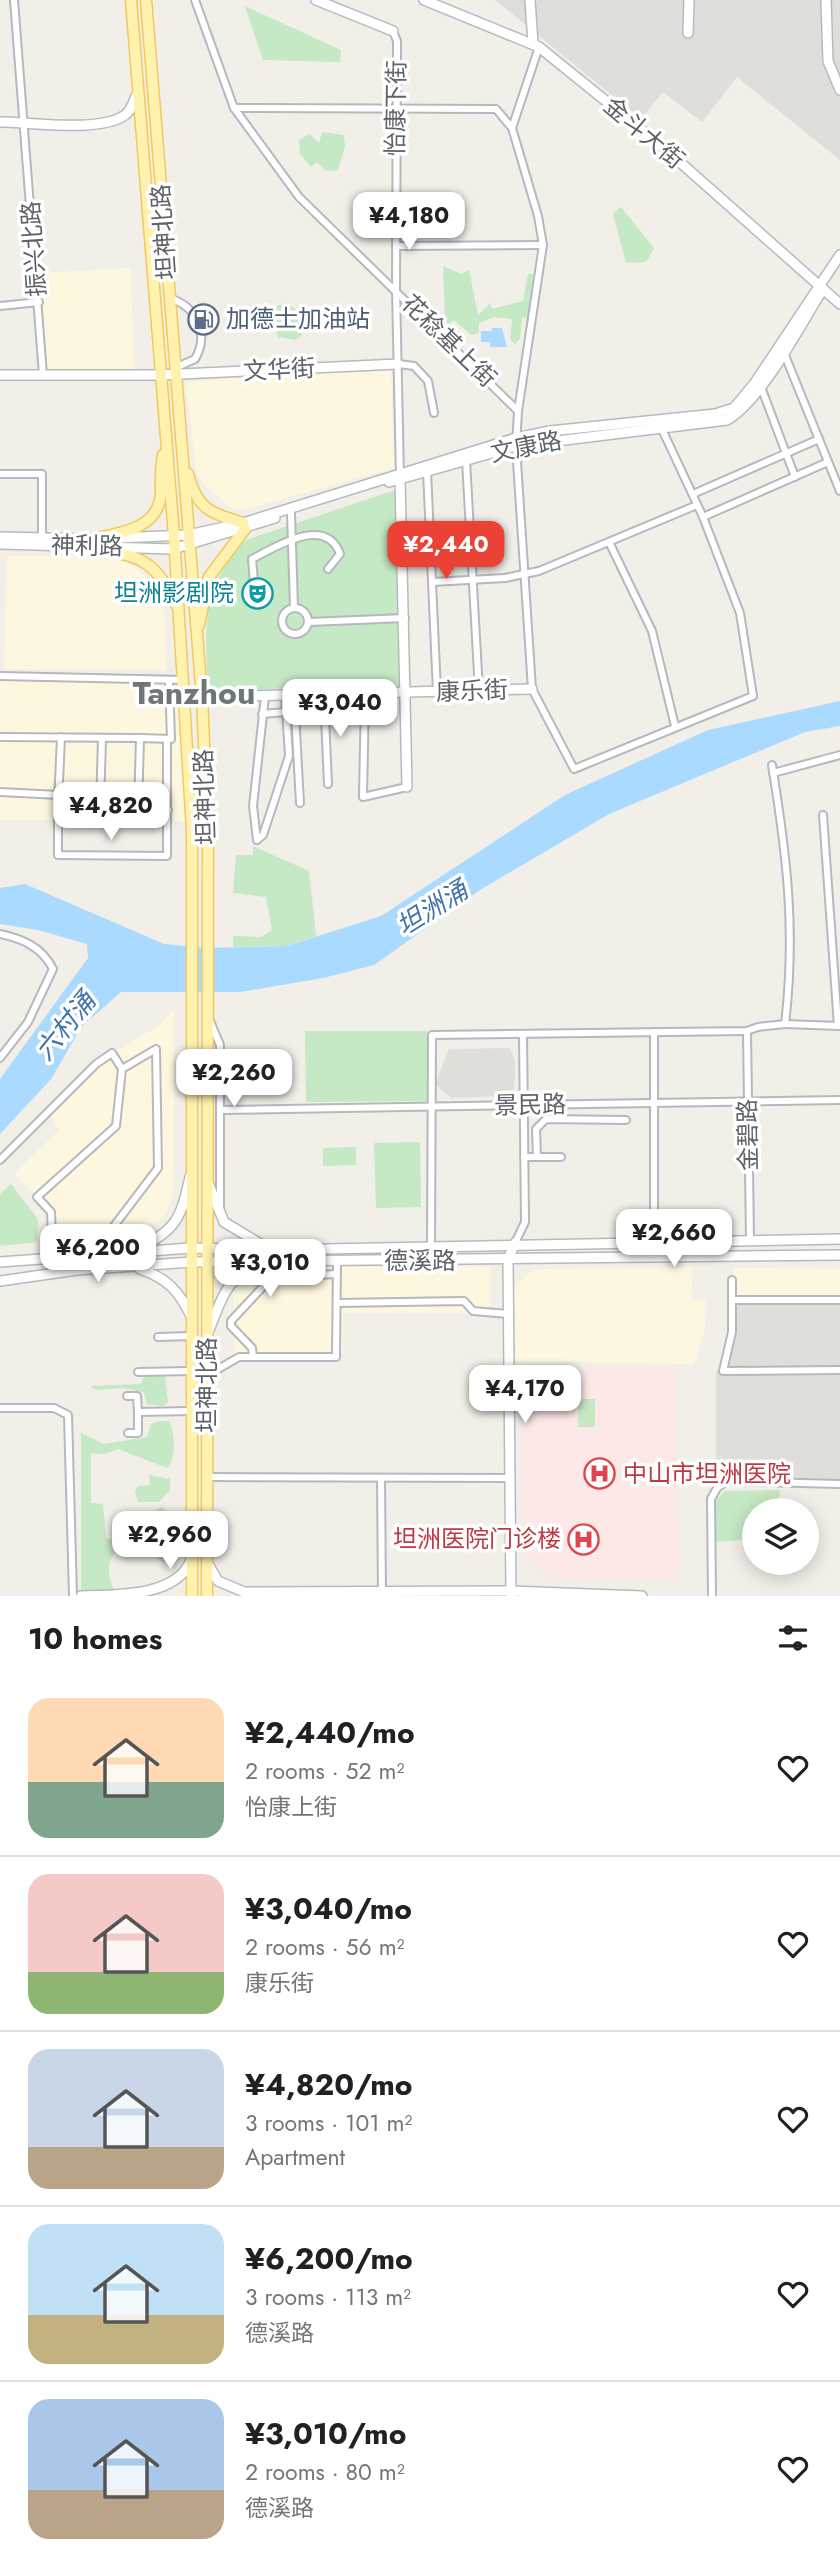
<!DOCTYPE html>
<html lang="en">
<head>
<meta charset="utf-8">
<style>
	body { margin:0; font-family:Jost,"Noto Sans SC",sans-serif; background:#f6f6f6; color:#202124; height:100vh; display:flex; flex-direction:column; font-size:26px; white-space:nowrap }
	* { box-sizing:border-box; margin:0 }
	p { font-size:23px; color:#757577 }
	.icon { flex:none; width:38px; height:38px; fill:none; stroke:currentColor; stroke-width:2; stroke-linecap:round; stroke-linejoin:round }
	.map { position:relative; height:1596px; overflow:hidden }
	.panel { display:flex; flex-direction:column; background:#fff; flex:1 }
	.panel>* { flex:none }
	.fabs { position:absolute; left:742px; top:1498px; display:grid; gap:14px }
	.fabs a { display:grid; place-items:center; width:77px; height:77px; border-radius:50%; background:#fff; box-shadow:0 4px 18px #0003; font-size:35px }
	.price { position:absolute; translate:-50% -60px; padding:0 16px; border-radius:14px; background:#fff; color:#222; font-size:23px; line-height:46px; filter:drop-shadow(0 2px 4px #0008) }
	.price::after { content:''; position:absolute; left:50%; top:42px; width:21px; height:16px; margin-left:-10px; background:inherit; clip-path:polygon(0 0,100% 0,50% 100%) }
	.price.current { background:#ea4335; color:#fff }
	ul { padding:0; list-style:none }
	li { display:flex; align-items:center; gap:21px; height:175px; padding:0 28px }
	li+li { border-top:2px solid #e0e0e0 }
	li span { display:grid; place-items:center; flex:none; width:196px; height:140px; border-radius:21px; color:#555 }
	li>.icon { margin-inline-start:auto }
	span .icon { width:84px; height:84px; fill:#fffc; stroke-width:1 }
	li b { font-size:30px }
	h2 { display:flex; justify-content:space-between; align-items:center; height:84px; padding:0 28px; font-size:30px }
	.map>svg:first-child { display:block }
</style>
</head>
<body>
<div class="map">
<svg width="840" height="1596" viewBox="0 0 840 1596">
	<rect width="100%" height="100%" fill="#f1efe8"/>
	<!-- commercial -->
	<g fill="#fef7e0">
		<polygon points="130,268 135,375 43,375 37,273"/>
		<polygon points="391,367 394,468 247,509 233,510 202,483 196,472 186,382"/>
		<polygon points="7,556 108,556 134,566 152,582 164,600 167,670 4,669"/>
		<polygon points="0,676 184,680 192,821 0,820"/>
		<polygon points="174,1009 174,1180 172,1200 164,1218 138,1233 120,1238 54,1242 51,1209 14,1174 59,1130 49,1112 112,1053 157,1027"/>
		<polygon points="261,1266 490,1267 490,1313 343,1313 343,1354 234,1354 233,1292"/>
		<polygon points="693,1268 691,1300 706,1301 705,1329 694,1364 509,1361 508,1293 527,1274 537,1269"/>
		<polygon points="734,1268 840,1269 840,1300 732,1300"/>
	</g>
	<!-- industrial -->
	<g fill="#e0deda">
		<polygon points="495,0 840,0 840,160 737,77 702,122 663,92 641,119"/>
		<polygon points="510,1048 515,1061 515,1079 514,1090 509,1096 451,1098 435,1084 449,1049"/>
		<polygon points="732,1300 840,1300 840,1484 727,1481 716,1464 716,1371 723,1370 729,1350"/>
	</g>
	<!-- medical -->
	<polygon fill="#fce8e6" points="676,1368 679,1581 551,1579 523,1552 524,1389 531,1380 548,1370"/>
	<!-- green -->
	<g fill="#c5e8c5">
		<polygon points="245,6 341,50 340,62 263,60"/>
		<polygon points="322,132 344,135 345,146 338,170 326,171 317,162 311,167 300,154 299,140 310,134 319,143"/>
		<polygon points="621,207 654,248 646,262 626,263 613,214"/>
		<polygon points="443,266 461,274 469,270 478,315 490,303 492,309 523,301 528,274 533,274 528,317 522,318 520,339 515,344 510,339 512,319 494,317 479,323 479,333 471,335 454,320 449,324 445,322"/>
		<path d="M286,302C300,312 304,318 302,335L296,340L278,337L272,314L277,306Z"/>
		<path d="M395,490L399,685L208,691C205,630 200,587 246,540Z"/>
		<polygon points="253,846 309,871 316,936 287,946 233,947 233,936 261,937 272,930 266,897 233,893 236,855 253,855"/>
		<polygon points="305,1031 427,1031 428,1101 306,1102"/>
		<polygon points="420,1142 421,1207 376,1208 374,1143"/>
		<polygon points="356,1147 356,1165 323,1166 323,1148"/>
		<polygon points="11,1184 38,1219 37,1242 0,1246 0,1194"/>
		<polygon points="144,1376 165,1376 168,1402 164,1406 147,1404 144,1392 123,1388 96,1390 90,1386 141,1384"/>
		<polygon points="579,1399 595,1399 595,1427 578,1427"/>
		<path d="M159,1421H169C175,1435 177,1456 167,1468L118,1449L104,1454L91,1453V1503L103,1504L106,1537L122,1544C108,1559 105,1570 114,1590H81V1433L104,1444L147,1437L151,1424Z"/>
		<polygon points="149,1475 170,1479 170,1490 159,1502 138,1502 135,1491 138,1486 150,1485"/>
		<polygon points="780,1490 778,1507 794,1510 754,1510 754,1539 716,1542 716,1500 725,1491"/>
		<path d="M161,1507C171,1512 174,1527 169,1538L155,1536L156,1510Z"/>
		<circle cx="165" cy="1552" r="10"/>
	</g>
	<!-- water -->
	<g fill="#aadaff">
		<polygon points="492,328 502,328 507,347 490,347 490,342 481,342 481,331 492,331"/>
		<polygon points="840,701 840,726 805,732 609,814 480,890 374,965 323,978 240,992 121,992 81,1027 52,1078 0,1134 0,1079 88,958 87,944 38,930 0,924 0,888 25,884 164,944 206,948 287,946 381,916 565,795 708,730"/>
	</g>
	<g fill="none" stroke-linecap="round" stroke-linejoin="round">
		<defs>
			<g id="street">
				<polyline points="14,0 43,375"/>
				<polyline points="195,0 234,108 299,197 518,411"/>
				<polyline points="393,31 397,41 396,289 400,477"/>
				<polyline points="539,47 512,128 538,216 543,245 518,411 516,446 532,689 574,769 753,696 740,613 703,517 660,425"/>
				<polyline points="234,108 496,109 512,128"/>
				<polyline points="396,246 543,245"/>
				<path d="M169,298C196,306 210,333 195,359L175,368"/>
				<polyline points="0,306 39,302"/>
				<polyline points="784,353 840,491"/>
				<polyline points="398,364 414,366 428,381 434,413"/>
				<polyline points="761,387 795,477"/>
				<polyline points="466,460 479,691"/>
				<polyline points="427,471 437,692"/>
				<polyline points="0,474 42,474 42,538"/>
				<polyline points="693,494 819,439"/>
				<polyline points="291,513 294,607"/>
				<polyline points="703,517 828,462"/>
				<polyline points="609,542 652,631 675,726"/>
				<path d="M254,582L252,559C277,546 326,515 340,554L328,569"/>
				<polyline points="432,582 505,578 539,571 697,505"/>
				<circle cx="295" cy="621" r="13"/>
				<polyline points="309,622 405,618"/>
				<polyline points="0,676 184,680"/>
				<polyline points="324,694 328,784"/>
				<polyline points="365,694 363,797 407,787"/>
				<polyline points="294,695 300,803"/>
				<polyline points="262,714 286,712"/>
				<polyline points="0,737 140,738"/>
				<polyline points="61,737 58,804 168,810"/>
				<polyline points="773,773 840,755"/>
				<polyline points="0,792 59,795"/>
				<polyline points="58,804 58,855 167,856 167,739"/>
				<polyline points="100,807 102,738"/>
				<polyline points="138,809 140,738 171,739 169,680"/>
				<polyline points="823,815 838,1026"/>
				<polyline points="257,840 263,835 289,756 285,695"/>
				<polyline points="257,840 253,806 265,696"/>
				<path d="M0,934C23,939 42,947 53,969L28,1022L0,1058"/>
				<polyline points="210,1021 220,1045 220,1208"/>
				<polyline points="785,1024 839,1026"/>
				<polyline points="747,1031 750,1239"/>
				<polyline points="654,1032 654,1240"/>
				<polyline points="221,1110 840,1100"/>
				<polyline points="524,1157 561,1157"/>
				<polyline points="537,1157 536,1129 546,1119 626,1120"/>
				<polyline points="0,1160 96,1064 112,1053 122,1069 156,1049 158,1168 92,1255"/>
				<polyline points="515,1243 525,1222 523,1034"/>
				<path d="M431,1245L432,1035L747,1031L758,1027L785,1024C796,931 787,857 772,765"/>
				<polyline points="53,1259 51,1212 37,1197 116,1126 122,1069"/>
				<polyline points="732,1280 732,1300 840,1300"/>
				<polyline points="732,1300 732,1332 723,1371 840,1370"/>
				<polyline points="337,1303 464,1301 473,1311 508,1314"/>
				<polyline points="158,1337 192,1336"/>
				<polyline points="253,1357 252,1348 231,1326 231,1321 272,1277 337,1274"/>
				<polyline points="138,1372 192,1371"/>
				<polyline points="208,1375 239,1357 336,1357 337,1260"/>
				<polyline points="127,1396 137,1396 138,1412"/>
				<polyline points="0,1408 54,1408 68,1415 73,1596"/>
				<polyline points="128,1433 138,1433 138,1412 192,1411"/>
				<polyline points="207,1477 511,1478"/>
				<polyline points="381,1479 382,1596"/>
				<polyline points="712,1596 711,1499 717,1488 727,1481 840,1484"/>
			</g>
			<g id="secondary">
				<polyline points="316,0 393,31"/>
				<polyline points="424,0 539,47 664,148 840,304"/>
				<polyline points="530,0 533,43"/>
				<polyline points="826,0 828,61 840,90"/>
				<polyline points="688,33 689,0"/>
				<path d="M0,122C31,122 100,133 125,115C131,111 133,103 136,96"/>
				<polyline points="0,375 160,375 398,364"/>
				<polyline points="400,479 407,787"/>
				<path d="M389,482L516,446L727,420C762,400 800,325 823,289"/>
				<polyline points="0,537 92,539 188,535 243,523 516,438 550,431 715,414 734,408 754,384 840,255"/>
				<polyline points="0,544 173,549 275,518"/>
				<polyline points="202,697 532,689"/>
				<polyline points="209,1185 224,1222 267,1248"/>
				<path d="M139,1248C177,1230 181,1217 190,1177"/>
				<polyline points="0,1262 191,1248 272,1250 840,1239"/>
				<path d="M140,1269C167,1278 179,1291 191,1316"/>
				<polyline points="0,1281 77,1270 192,1262 840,1255"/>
				<path d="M208,1332C223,1298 223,1280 260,1264"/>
				<polyline points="208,1564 218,1581 244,1592 511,1591 642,1596"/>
				<path d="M81,1596C121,1595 177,1596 191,1560"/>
				<polyline points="511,1596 508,1259 515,1243"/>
			</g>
			<g id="primary">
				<polyline points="131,0 174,536 192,831 192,1596"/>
				<polyline points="146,0 202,697 208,836 207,1596"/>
				<path d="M188,474C198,510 209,512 243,523"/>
				<path d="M92,539C119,533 158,530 161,494C161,481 160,469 163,455"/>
				<path d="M87,545C137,558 154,555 176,605"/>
				<polyline points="199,625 209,577 245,529"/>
			</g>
		</defs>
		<!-- street casing -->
		<use href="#street" stroke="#b5b8bc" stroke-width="10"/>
		<!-- secondary casing -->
		<use href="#secondary" stroke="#b6babf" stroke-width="12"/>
		<!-- primary casing -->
		<use href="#primary" stroke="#f2c960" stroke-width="13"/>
		<!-- street -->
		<use href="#street" stroke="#fff" stroke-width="6"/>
		<!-- secondary -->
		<use href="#secondary" stroke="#fff" stroke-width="9"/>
		<!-- primary -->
		<use href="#primary" stroke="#fff2af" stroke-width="10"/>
	</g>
	<!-- icons -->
	<defs>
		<symbol id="fuel-ring" viewBox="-11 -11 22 22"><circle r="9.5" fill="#fff" stroke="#5c6f8a" stroke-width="1.5"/><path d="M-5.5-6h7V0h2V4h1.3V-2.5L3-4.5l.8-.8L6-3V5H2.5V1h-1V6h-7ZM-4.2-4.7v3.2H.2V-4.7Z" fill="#5c6f8a"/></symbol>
		<symbol id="theatre-ring" viewBox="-11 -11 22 22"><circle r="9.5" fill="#fff" stroke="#0f9aa8" stroke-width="1.5"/><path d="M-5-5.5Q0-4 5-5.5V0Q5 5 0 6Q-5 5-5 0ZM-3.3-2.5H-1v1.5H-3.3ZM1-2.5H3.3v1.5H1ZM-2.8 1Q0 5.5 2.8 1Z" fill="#0f9aa8"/></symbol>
		<symbol id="hospital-ring" viewBox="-11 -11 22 22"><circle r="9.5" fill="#fff" stroke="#e0444e" stroke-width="1.5"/><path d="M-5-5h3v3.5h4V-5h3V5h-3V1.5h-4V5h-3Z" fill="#e0444e"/></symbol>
	</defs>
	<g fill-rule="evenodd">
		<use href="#fuel-ring" x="186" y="302" width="35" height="35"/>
		<use href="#theatre-ring" x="240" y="576" width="35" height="35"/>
		<use href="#hospital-ring" x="582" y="1456" width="35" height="35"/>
		<use href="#hospital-ring" x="566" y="1522" width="35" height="35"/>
	</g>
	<g text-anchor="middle" stroke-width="7" stroke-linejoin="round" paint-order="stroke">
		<!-- street labels -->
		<g font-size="24" fill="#5f6368" stroke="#fff">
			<text transform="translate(396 108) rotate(-89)" y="8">怡康下街</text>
			<text transform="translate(644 133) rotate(40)" y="8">金斗大街</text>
			<text transform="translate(164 232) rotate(-94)" y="8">坦神北路</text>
			<text transform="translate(34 249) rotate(-94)" y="8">振兴北路</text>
			<text transform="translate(449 341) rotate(44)" y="8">花稔基上街</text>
			<text transform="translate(279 370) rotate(-3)" y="8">文华街</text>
			<text transform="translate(526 447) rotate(-11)" y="8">文康路</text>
			<text transform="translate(87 546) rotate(1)" y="8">神利路</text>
			<text transform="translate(472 691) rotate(-2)" y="8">康乐街</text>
			<text transform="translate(205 797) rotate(-92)" y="8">坦神北路</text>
			<text transform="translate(530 1105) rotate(-1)" y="8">景民路</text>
			<text transform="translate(748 1135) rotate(-91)" y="8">金碧路</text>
			<text x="420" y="1269">德溪路</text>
			<text transform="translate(207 1385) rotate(-90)" y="8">坦神北路</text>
		</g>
		<!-- service labels -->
		<g font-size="24" fill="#4e5e75" stroke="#fff" text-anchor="start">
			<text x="226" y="327">加德士加油站</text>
		</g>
		<!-- culture labels -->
		<g font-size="24" fill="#0d838f" stroke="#fff" text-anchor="end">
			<text x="234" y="601">坦洲影剧院</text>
		</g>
		<!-- health labels -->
		<g font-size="24" fill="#be3a42" stroke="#fff" text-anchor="start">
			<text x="623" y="1482">中山市坦洲医院</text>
			<text x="561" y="1547" text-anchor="end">坦洲医院门诊楼</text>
		</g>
		<!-- water labels -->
		<g font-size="26" font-style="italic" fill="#4174aa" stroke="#fff">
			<text transform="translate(432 908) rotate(-32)" y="9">坦洲涌</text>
			<text transform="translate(65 1026) rotate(-51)" y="9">六村涌</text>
		</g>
		<!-- district labels -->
		<g font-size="32" font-weight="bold" fill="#70757a" stroke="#fff">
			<text x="194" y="704">Tanzhou</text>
		</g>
	</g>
</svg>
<div class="fabs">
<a><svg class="icon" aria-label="layers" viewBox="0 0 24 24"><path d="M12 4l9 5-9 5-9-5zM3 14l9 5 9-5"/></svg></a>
</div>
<b class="price" style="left:409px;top:252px">¥4,180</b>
<b class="price current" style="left:446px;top:581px">¥2,440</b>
<b class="price" style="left:340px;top:739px">¥3,040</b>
<b class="price" style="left:111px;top:842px">¥4,820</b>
<b class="price" style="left:234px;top:1109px">¥2,260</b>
<b class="price" style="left:674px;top:1269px">¥2,660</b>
<b class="price" style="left:98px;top:1284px">¥6,200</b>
<b class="price" style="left:270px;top:1299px">¥3,010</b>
<b class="price" style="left:525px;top:1425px">¥4,170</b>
<b class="price" style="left:170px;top:1571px">¥2,960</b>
</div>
<section class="panel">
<h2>10 homes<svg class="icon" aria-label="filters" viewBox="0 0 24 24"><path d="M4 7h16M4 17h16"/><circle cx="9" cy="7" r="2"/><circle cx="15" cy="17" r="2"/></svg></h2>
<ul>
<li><span style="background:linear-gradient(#ffd9b3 60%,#7fa58c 0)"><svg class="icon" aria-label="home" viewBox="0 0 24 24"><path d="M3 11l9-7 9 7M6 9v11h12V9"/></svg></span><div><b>¥2,440/mo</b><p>2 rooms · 52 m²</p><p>怡康上街</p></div><svg class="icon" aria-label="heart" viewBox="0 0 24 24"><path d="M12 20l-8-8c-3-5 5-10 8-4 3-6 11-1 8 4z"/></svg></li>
<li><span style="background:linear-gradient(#f6c9c9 70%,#8fb573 0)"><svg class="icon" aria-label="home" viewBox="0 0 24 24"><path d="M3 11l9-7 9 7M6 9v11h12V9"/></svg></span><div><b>¥3,040/mo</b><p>2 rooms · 56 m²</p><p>康乐街</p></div><svg class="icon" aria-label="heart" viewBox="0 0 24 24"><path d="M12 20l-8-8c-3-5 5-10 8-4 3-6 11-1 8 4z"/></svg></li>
<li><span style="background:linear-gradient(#c9d6e8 70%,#b9a48a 0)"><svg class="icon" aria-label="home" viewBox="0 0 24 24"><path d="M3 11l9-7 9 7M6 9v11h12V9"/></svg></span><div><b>¥4,820/mo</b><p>3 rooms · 101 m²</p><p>Apartment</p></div><svg class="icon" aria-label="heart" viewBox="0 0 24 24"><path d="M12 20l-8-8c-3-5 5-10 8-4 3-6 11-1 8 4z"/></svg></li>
<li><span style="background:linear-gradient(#bfe0f5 65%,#c2b280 0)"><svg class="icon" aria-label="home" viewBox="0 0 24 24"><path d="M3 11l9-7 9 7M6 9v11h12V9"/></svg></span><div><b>¥6,200/mo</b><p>3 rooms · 113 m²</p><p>德溪路</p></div><svg class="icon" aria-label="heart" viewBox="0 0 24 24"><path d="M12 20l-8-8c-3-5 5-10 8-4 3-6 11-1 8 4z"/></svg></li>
<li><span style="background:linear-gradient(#a9c7e8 65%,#b9a48a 0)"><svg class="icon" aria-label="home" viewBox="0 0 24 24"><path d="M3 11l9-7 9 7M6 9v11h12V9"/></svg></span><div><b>¥3,010/mo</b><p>2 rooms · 80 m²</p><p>德溪路</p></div><svg class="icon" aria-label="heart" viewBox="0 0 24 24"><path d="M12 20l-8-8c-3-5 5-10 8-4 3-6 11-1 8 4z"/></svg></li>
</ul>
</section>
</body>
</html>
